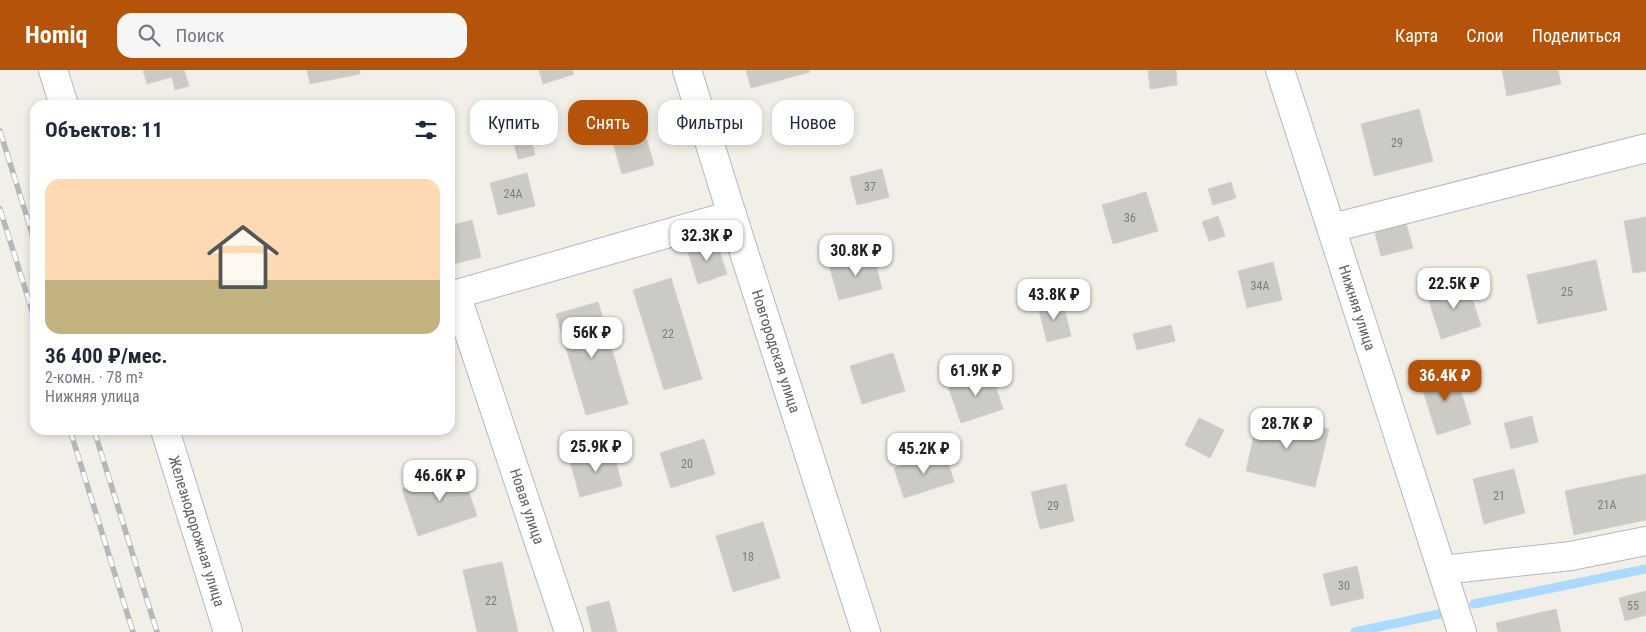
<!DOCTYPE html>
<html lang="ru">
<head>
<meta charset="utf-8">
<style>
	body { margin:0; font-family:"Roboto Condensed",sans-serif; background:#f6f6f7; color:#1f2937; height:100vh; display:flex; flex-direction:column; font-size:19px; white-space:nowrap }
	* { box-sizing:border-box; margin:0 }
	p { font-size:16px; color:#747a83 }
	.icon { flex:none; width:28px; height:28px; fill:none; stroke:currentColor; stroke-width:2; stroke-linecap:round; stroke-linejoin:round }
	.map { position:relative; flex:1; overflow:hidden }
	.sheet { position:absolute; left:30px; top:30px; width:425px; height:335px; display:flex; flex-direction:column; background:#fff; border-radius:15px; box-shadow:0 2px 8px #0003 }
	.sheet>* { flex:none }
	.hud { position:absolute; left:470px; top:30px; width:475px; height:45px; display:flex; gap:10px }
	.price { position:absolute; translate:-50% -42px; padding:0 11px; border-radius:10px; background:#fff; color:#222; font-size:16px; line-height:32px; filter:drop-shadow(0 1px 2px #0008) }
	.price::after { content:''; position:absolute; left:50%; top:30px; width:15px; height:11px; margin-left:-8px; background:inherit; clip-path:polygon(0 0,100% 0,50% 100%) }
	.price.active { background:#b45309; color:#fff }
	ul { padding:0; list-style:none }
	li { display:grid; align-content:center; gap:10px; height:265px; padding:0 15px }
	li+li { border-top:1px solid #e0e1e3 }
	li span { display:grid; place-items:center; height:155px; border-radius:15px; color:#555 }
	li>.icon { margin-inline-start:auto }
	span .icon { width:90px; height:90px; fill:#fffc; stroke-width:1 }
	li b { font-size:21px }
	h2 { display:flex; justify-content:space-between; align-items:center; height:60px; padding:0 15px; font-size:21px }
	.pill { padding:0 18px; border-radius:15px; background:#fff; box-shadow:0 2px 8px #0003; font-size:18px; line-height:45px }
	.pill.active { background:#b45309; color:#fff }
	header { display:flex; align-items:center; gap:30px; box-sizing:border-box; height:70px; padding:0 25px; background:#b45309; color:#fff }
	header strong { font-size:24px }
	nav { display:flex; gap:28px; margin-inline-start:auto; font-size:18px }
	.search { width:350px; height:45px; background:#f6f6f7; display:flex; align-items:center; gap:12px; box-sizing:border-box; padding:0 18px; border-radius:15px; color:#747a83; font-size:19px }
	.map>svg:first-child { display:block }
</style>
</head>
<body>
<header>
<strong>Homiq</strong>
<div class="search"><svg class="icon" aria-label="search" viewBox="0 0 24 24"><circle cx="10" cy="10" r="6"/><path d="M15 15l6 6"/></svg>Поиск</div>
<nav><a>Карта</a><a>Слои</a><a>Поделиться</a></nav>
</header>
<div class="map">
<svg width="1646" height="562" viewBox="0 0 1646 562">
	<rect width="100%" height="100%" fill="#f1efe8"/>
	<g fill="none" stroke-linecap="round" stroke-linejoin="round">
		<!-- stream -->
		<g stroke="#aadaff" stroke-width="9">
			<polyline points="1474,534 1646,499"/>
			<polyline points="1355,562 1444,543"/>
		</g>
	</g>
	<!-- building -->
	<g fill="#cccac5" stroke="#d6d1c6">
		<polygon points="143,0 184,0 189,16 175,20 172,7 147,14"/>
		<polygon points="307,0 360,0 360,4 310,14"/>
		<polygon points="539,0 572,0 574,4 543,14"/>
		<polygon points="746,0 809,0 810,2 751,18"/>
		<polygon points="1148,0 1176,0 1177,15 1150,19"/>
		<polygon points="1502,0 1558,0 1561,14 1507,26"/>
		<polygon points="637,36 654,95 622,104 605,45"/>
		<polygon points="1419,39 1433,91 1374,106 1361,54"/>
		<polygon points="530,65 535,85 518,89 513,70"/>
		<polygon points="882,99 889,127 857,135 850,107"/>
		<polygon points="527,103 535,136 498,145 490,113"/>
		<polygon points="1231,112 1236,128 1213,135 1208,119"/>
		<polygon points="1146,122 1158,161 1113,174 1102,135"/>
		<polygon points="1218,146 1225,166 1209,171 1202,152"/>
		<polygon points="1646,147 1646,201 1633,203 1624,151"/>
		<polygon points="472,150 481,187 453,194 450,182 450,156"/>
		<polygon points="1405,150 1413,178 1381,186 1374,159"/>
		<polygon points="716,170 727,204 698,214 687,179"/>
		<polygon points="873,184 882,219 839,230 829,195"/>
		<polygon points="1596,190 1607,240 1538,254 1527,205"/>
		<polygon points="1273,192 1282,230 1247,238 1238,201"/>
		<polygon points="671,208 702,309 664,320 633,220"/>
		<polygon points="1467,212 1481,256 1441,269 1427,224"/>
		<polygon points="1062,230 1071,266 1047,272 1038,236"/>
		<polygon points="598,232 628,334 586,345 556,244"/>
		<polygon points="1171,255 1175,271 1137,280 1133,264"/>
		<polygon points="893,283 905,321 862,334 850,296"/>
		<polygon points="1454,300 1471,354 1437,365 1420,311"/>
		<polygon points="991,302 1003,339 961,353 948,316"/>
		<polygon points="1259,343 1329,359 1315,417 1246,401"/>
		<polygon points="1532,346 1538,372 1511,379 1504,353"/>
		<polygon points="1199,348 1224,360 1210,388 1185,375"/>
		<polygon points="704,369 715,404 671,418 660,383"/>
		<polygon points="613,380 622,416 580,427 570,391"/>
		<polygon points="945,381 954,412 904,428 894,398"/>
		<polygon points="461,399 477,446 418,466 402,419"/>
		<polygon points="1514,399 1525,443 1484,454 1473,409"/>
		<polygon points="1646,404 1646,450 1574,465 1565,421"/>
		<polygon points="1066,414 1074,451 1040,459 1031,422"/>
		<polygon points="763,452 780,508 733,522 716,466"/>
		<polygon points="502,492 518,562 477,562 463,500"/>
		<polygon points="1357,496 1364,528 1331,536 1323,504"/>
		<polygon points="1646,521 1646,545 1625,551 1619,528"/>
		<polygon points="609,531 617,562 592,562 586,537"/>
		<polygon points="1556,539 1561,562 1498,562 1496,553"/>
	</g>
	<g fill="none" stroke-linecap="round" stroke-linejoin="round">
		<defs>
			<g id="minor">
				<polyline points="53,0 64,35"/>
				<path id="s1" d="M687,0L732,145L866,562"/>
				<path id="s2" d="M1280,0L1462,562"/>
				<polyline points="1332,158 1646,78"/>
				<path id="s3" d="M456,224L569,562"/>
				<polyline points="450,226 732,145"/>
				<path id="s4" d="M165,360L228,562"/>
				<polyline points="1442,500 1571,486 1646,471"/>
			</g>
		</defs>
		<!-- minor casing -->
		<use href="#minor" stroke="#b5b8bc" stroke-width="30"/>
		<!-- minor -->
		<use href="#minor" stroke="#fff" stroke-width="28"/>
		<defs>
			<g id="rail">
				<polyline points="0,61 35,173"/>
				<polyline points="0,139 35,250"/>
				<polyline points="70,360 133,562"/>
				<polyline points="94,360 157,562"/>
			</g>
		</defs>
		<!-- rail casing -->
		<use href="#rail" stroke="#b6b7b8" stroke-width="5.5"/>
		<!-- rail -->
		<use href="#rail" stroke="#fff" stroke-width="4" stroke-dasharray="11" stroke-linecap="butt"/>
	</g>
	<g text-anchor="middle" stroke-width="4.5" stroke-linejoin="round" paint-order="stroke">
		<!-- number labels -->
		<g font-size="12" fill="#7a7d7f">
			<text x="1397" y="77">29</text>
			<text x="870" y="121">37</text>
			<text x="513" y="128">24А</text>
			<text x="1130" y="152">36</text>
			<text x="1260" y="220">34А</text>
			<text x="1567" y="226">25</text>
			<text x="668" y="268">22</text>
			<text x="687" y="398">20</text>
			<text x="1499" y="430">21</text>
			<text x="1607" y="439">21А</text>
			<text x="1053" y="440">29</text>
			<text x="748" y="491">18</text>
			<text x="1344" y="520">30</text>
			<text x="491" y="535">22</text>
			<text x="1633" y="540">55</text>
		</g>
		<!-- street labels -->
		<g font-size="15" fill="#5f6368" stroke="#fff">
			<text dy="5" stroke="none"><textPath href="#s2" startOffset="250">Нижняя улица</textPath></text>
			<text dy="5" stroke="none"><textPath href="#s1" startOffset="295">Новгородская улица</textPath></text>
			<text dy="5" stroke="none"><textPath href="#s3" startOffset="224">Новая улица</textPath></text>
			<text dy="5" stroke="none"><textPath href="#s4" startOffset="106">Железнодорожная улица</textPath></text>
		</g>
	</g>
</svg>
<b class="price" style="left:707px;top:192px">32.3K ₽</b>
<b class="price" style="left:856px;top:207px">30.8K ₽</b>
<b class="price" style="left:1454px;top:240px">22.5K ₽</b>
<b class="price" style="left:1054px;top:251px">43.8K ₽</b>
<b class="price" style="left:592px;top:289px">56K ₽</b>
<b class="price" style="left:976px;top:327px">61.9K ₽</b>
<b class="price active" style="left:1445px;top:332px">36.4K ₽</b>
<b class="price" style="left:1287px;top:380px">28.7K ₽</b>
<b class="price" style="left:596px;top:403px">25.9K ₽</b>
<b class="price" style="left:924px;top:405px">45.2K ₽</b>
<b class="price" style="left:440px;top:432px">46.6K ₽</b>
<div class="hud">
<a class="pill">Купить</a>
<a class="pill active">Снять</a>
<a class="pill">Фильтры</a>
<a class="pill">Новое</a>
</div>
<section class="sheet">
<h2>Объектов: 11<svg class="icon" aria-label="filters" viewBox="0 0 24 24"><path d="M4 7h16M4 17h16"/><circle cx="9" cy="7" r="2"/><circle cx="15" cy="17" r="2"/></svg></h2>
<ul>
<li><span style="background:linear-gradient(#ffd9b3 65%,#c2b280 0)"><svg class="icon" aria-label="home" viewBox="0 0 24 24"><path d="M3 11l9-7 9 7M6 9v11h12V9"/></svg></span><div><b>36 400 ₽/мес.</b><p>2-комн. · 78 m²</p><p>Нижняя улица</p></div></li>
</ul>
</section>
</div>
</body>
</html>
